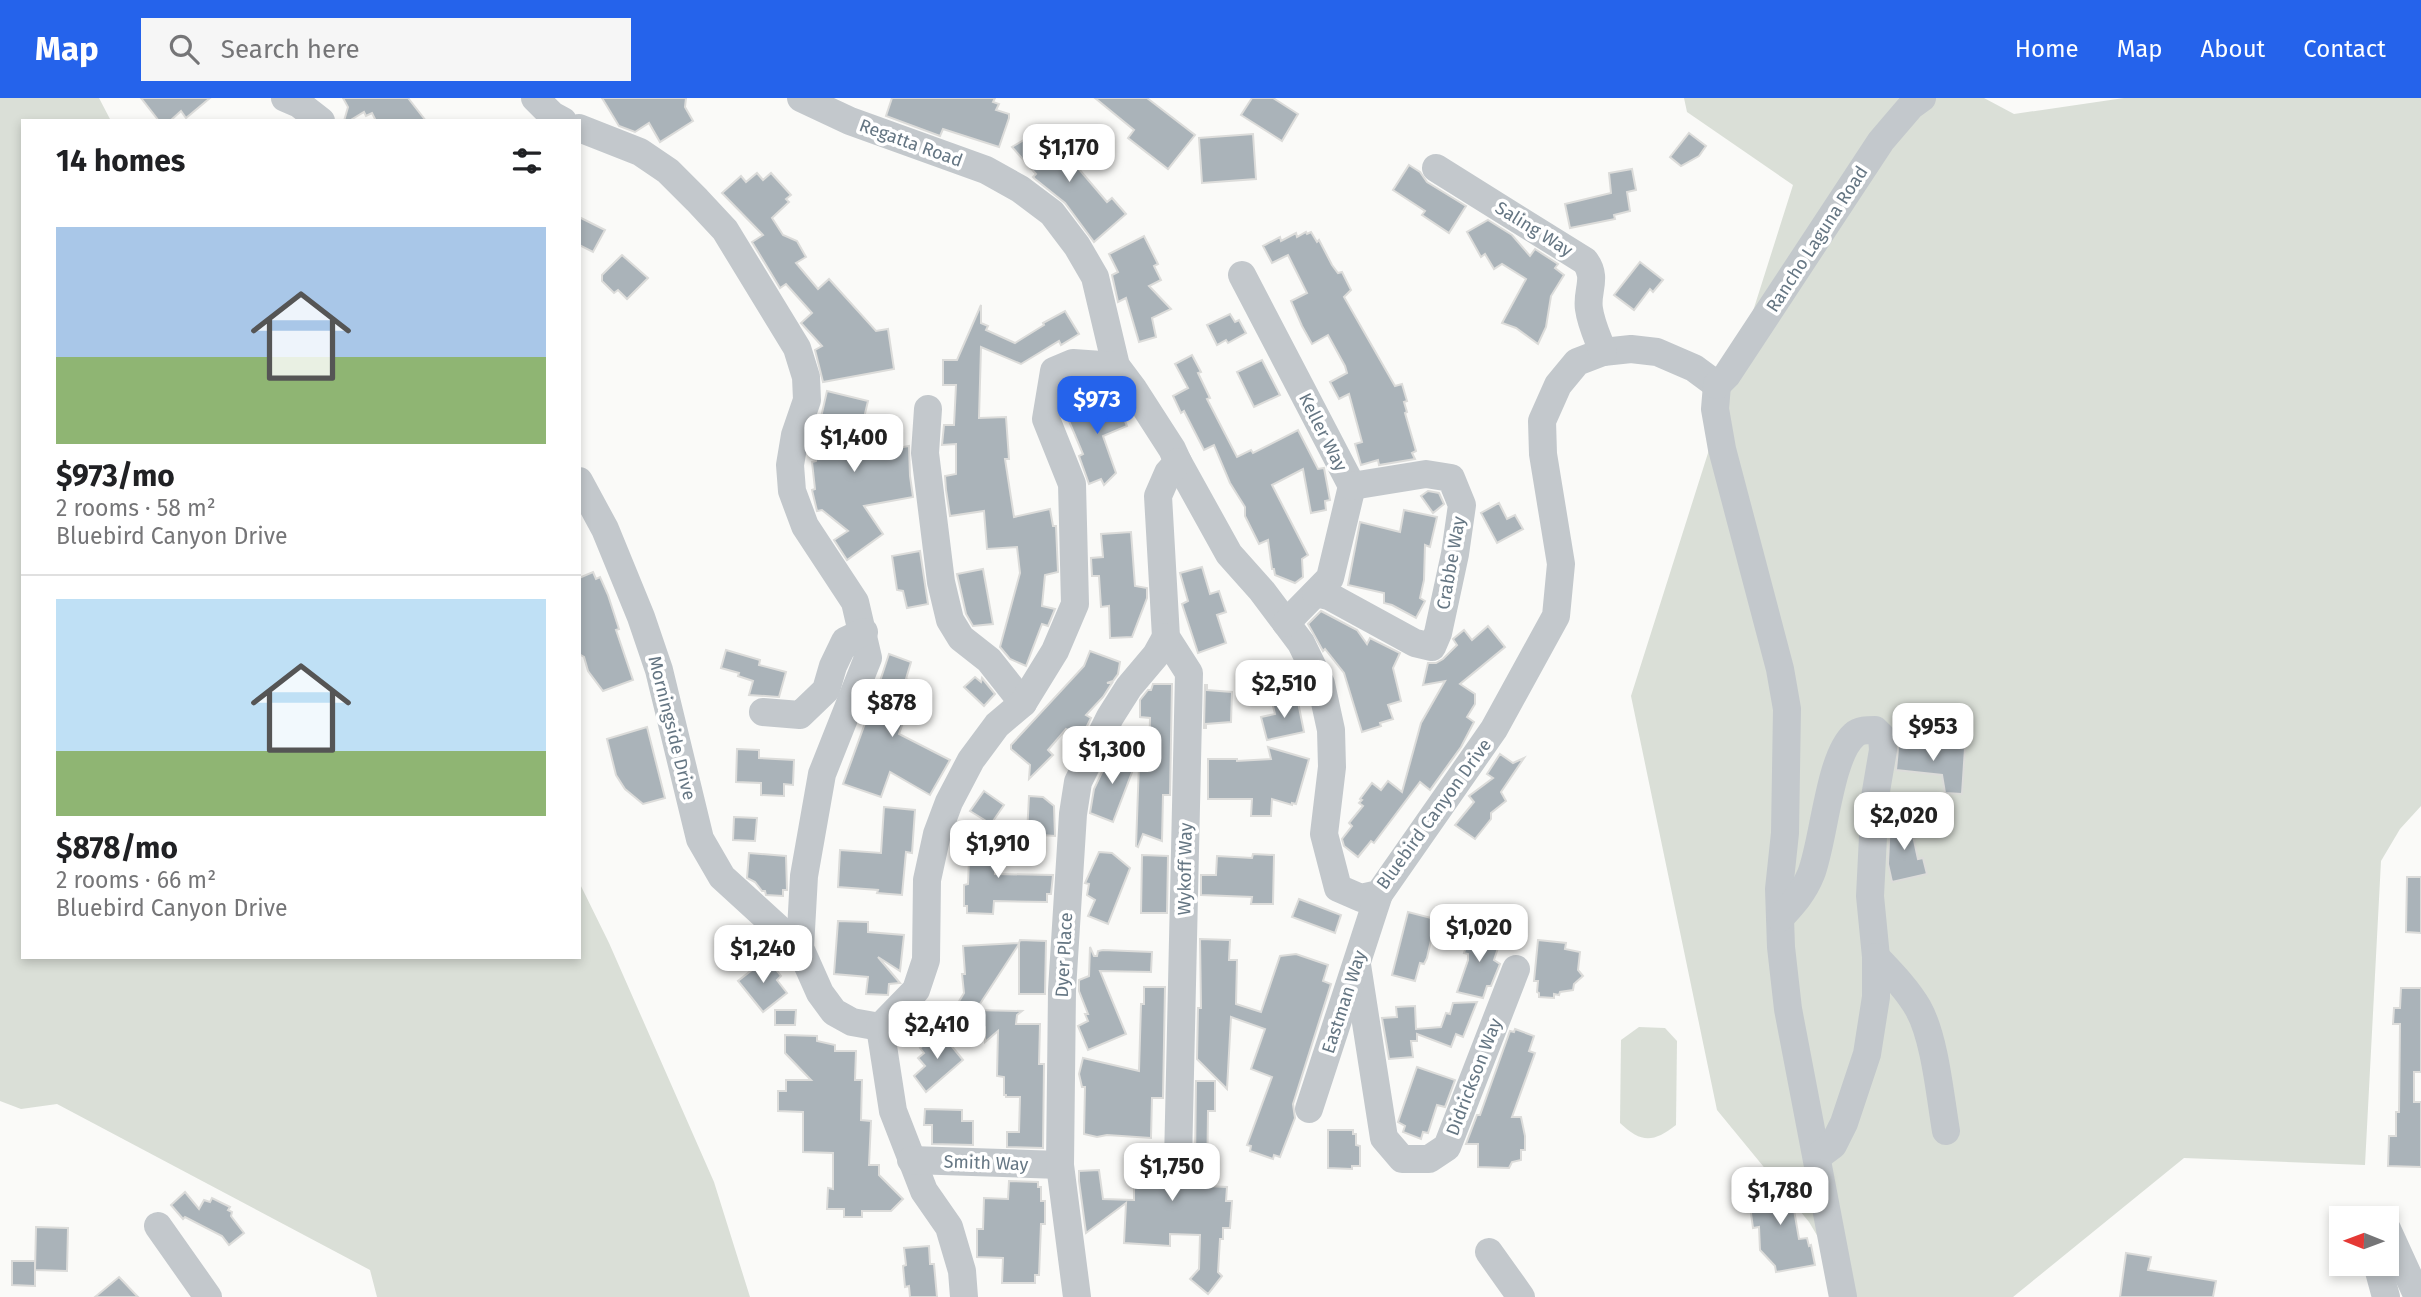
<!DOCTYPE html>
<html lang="en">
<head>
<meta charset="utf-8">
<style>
	body { margin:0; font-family:"Fira Sans",sans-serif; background:#f6f6f6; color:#202124; height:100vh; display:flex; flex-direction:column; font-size:26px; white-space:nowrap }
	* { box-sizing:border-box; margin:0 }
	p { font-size:23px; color:#757577 }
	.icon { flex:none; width:38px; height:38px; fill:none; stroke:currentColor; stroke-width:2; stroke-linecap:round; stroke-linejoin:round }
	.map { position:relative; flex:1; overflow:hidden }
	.panel { position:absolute; left:21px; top:21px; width:560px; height:840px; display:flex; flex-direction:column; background:#fff; border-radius:0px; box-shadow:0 4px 10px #0003 }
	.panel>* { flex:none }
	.needle { width:46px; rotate:271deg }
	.controls { position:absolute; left:2329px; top:1108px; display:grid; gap:14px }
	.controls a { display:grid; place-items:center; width:70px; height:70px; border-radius:0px; background:#fff; box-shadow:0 4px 10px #0003; font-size:35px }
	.price { position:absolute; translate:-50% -60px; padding:0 16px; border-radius:14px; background:#fff; color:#222; font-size:23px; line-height:46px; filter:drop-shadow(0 2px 4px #0008) }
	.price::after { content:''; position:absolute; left:50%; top:42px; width:21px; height:16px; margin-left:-10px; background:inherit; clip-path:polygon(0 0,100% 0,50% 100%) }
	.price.selected { background:#2563eb; color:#fff }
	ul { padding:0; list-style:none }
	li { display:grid; align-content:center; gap:14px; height:371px; padding:0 35px }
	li+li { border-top:2px solid #e0e0e0 }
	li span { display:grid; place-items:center; height:217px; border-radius:0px; color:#555 }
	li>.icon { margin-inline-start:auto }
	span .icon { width:126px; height:126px; fill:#fffc; stroke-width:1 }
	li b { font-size:30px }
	h2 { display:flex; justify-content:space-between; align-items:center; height:84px; padding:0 35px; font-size:30px }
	header { display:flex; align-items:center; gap:42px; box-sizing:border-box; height:98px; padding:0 35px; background:#2563eb; color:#fff }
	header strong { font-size:33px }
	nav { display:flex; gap:38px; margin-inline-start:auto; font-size:24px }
	.search { width:490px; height:63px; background:#f6f6f6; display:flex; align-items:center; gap:18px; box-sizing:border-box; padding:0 24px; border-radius:0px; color:#757577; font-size:26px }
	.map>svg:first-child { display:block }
</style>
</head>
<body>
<header>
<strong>Map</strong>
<div class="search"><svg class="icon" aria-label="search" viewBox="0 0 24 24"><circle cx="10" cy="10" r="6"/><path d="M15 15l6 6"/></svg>Search here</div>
<nav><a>Home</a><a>Map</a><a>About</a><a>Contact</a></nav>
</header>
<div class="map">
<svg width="2421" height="1199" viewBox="0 0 2421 1199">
	<rect width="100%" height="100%" fill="#fafaf8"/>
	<!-- green -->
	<g fill="#dadfd7">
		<polygon points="0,0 99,0 111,23 23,23 23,859 579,859 579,784 609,845 714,1084 750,1199 377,1199 370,1172 57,1006 21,1011 0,1003"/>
		<polygon points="1684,0 1984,0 2014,16 2124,0 2421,0 2421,708 2400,731 2381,763 2365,1067 2184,1060 2013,1199 1854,1199 1809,1124 1717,1012 1631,598 1793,87 1687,14"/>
		<path d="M1639,929L1665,930L1677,943L1676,1027C1653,1045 1641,1045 1620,1025L1621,942Z"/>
	</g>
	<!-- building -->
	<g fill="#aab3b9" stroke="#dcdcda" stroke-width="2">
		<polygon points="141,0 210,0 186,20 181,13 170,23 159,23"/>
		<polygon points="343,0 408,0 426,23 376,23 372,15 366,18 364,14 349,23 344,23 348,9"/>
		<polygon points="602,0 686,0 685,9 693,23 660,44 649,25 635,34 619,28"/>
		<polygon points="892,0 995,0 993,4 999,6 996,12 1009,16 1009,20 999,49 943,31 940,38 886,18"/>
		<polygon points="1095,0 1147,0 1195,37 1168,71 1128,40 1134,32"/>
		<polygon points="1252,0 1273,0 1298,16 1282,43 1241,17"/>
		<polygon points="1044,30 1107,104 1112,100 1126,116 1094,144 1065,105 1035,81 1033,79 1036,76 1012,49"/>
		<polygon points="1689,35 1706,48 1699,58 1681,68 1670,59"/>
		<polygon points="1253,36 1256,81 1202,85 1199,40"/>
		<polygon points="1409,67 1420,74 1427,84 1466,108 1449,135 1422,117 1425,113 1393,92"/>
		<polygon points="1632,71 1636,92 1627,94 1630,113 1614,117 1615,121 1570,130 1565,106 1611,95 1609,75"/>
		<polygon points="757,75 763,82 771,75 791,97 786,101 789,104 772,120 783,137 797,143 806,159 796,165 818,191 829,181 876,233 888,231 894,271 823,284 815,252 822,248 801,225 812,215 786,186 780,190 752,144 763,137 722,95 741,78 746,84"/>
		<polygon points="579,119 605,132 593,154 579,147"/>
		<polygon points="1488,122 1512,137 1530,158 1535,151 1558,166 1555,170 1564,177 1551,198 1546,229 1538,246 1516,230 1502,225 1526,181 1502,166 1494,171 1485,156 1481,159 1467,134"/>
		<polygon points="1306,134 1307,136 1311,134 1317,144 1319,142 1332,167 1338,175 1342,174 1351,192 1344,199 1395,288 1402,286 1407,303 1404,304 1407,314 1405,315 1416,353 1412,355 1415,361 1379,367 1378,362 1361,367 1355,346 1362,344 1349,296 1339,301 1330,284 1347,275 1345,268 1328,237 1312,246 1302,228 1291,203 1307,195 1288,157 1272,165 1263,148 1280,139 1281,143 1296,135 1297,139"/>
		<polygon points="1144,138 1158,166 1154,168 1161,182 1149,188 1171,211 1152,220 1156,239 1139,244 1126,200 1118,204 1112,177 1118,174 1109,156"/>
		<polygon points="622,157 648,180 627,201 618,192 614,195 602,183 602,177"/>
		<polygon points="1640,164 1663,182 1653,194 1650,191 1634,212 1614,197"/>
		<polygon points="981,207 981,225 988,228 986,232 1015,245 1044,227 1043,225 1065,213 1079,236 1061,247 1059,243 1021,266 981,249 979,320 1006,319 1009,361 1005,361 1014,419 1050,411 1053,428 1056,428 1058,474 1045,477 1042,508 1055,511 1048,528 1042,526 1026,568 1010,561 1000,549 1020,475 1017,449 987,451 984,413 950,418 946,392 945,378 956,376 956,346 942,347 944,327 954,327 956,287 943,287 943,262 957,262"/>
		<polygon points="1230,216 1235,224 1239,222 1246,235 1228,245 1226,242 1217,247 1207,227"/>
		<polygon points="1192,257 1201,274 1198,275 1210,300 1207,301 1237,359 1251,352 1253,355 1298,332 1318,371 1324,370 1330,402 1325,403 1326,412 1311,415 1303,371 1272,387 1308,457 1302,461 1303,479 1295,485 1275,477 1274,471 1272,471 1268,442 1259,446 1245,418 1245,409 1230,385 1214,347 1204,352 1184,313 1181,315 1173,298 1188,290 1175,266"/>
		<polygon points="1262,262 1280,297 1254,309 1237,274"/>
		<polygon points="827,293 868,303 854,362 898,356 897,350 909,348 910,378 913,399 864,408 883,436 847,462 834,442 848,433 822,412 817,413 812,392 815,391 812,364 816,363 816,357 822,356 819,328"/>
		<polygon points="1114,296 1127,328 1103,338 1116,375 1104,387 1101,381 1089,386 1079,358 1083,356 1066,316"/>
		<polygon points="1428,393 1439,395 1444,406 1433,415 1421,398"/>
		<polygon points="1499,405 1507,421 1515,417 1523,431 1497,445 1481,415"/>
		<polygon points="1404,412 1437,419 1430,449 1425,447 1424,482 1420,500 1425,503 1416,520 1392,507 1384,505 1384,495 1348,487 1360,424 1400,434"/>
		<polygon points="1131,434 1135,488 1147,490 1147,500 1132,539 1110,540 1109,508 1101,509 1099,478 1092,478 1091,460 1103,459 1101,436"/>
		<polygon points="920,453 928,506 907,510 903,493 897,492 892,458"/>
		<polygon points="1202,469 1210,496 1219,493 1226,514 1217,517 1226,545 1198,555 1182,506 1188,503 1180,475"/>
		<polygon points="983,471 993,526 973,528 966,516 957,476"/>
		<polygon points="593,474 596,481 600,479 608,497 619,531 616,532 633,582 603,593 588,573 584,559 579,556 579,480"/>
		<polygon points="1321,513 1357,532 1367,546 1370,540 1400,555 1393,570 1401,603 1388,607 1393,621 1380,625 1381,628 1362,634 1344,575 1325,551 1323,553 1308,526"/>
		<polygon points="1488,528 1505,549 1460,586 1475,596 1475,606 1467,619 1474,624 1461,649 1430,692 1420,684 1374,745 1371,743 1358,759 1344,748 1342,741 1352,728 1349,725 1363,708 1359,705 1362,702 1360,701 1372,685 1381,692 1388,683 1402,694 1421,625 1445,583 1423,587 1428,565 1436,565 1443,561 1457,547 1453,541 1464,532 1472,542"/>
		<polygon points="726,552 760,562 759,567 786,574 779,599 749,597 753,583 738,578 739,575 721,570"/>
		<polygon points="1090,553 1120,564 1118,576 1113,583 1107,585 1112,585 1103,599 1086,617 1091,620 1081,640 1066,631 1048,652 1053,657 1029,681 1030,667 1011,651 1011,647 1084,568"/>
		<polygon points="889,556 911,564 906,581 921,587 916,603 911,602 899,636 950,662 930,697 890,674 881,699 843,686 869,614 866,613 872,594 876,595"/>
		<polygon points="975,579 981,584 982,580 995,596 984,608 964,589"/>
		<polygon points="1153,586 1172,586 1170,697 1163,697 1162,743 1143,736 1138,749 1136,748 1139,665 1146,668 1146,660 1149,660 1150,620 1140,619 1140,602 1148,592 1151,592"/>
		<polygon points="1205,587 1207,587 1207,592 1232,594 1231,624 1206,626 1206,630 1204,630"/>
		<polygon points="1297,599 1304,634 1267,642 1261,619 1275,616 1272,604"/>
		<polygon points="647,629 665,700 643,706 625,691 616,677 607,641"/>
		<polygon points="1899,641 1920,643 1919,647 1965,650 1962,696 1945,695 1942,677 1896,672"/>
		<polygon points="1268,649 1309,661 1296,706 1292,705 1292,707 1272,701 1271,718 1251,718 1252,701 1208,701 1208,661 1237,661 1237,663 1271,661"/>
		<polygon points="737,651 759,652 759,660 794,662 793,687 784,686 784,698 761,697 761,685 736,684"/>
		<polygon points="1112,653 1136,664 1113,724 1090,715 1094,691"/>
		<polygon points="1500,656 1513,665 1524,660 1501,694 1506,703 1491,715 1491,721 1475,741 1455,727 1474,704 1469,698 1493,680 1487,676"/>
		<polygon points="984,693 1004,707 991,726 970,713"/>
		<polygon points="1029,698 1043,699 1054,708 1055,738 1027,736"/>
		<polygon points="884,709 915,712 912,755 906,754 902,797 877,795 878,792 838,789 840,752 881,755"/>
		<polygon points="734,719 757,720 755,743 733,742"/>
		<polygon points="1909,719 1918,761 1923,760 1927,776 1892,784 1888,766 1890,722"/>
		<polygon points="970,735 995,736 995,776 1053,777 1051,796 1047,796 1047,804 994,803 993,816 967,815 967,808 964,808 964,787 968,786"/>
		<polygon points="1099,754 1112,755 1130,770 1108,826 1088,818 1095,802 1087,797 1089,786 1085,785"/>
		<polygon points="749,755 786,758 787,792 783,792 783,798 766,797 765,793 762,793 755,784 747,780"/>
		<polygon points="1253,756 1274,757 1273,806 1251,806 1252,799 1201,797 1201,777 1216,777 1217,758 1252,760"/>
		<polygon points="1142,757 1168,758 1167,815 1141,815"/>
		<polygon points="2407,779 2421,779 2421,835 2406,834"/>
		<polygon points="1299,801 1341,817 1335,835 1292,819"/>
		<polygon points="1408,814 1435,821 1435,825 1427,860 1424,866 1420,865 1415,883 1392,877"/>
		<polygon points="838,823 868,824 868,834 904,837 900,873 878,859 900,885 889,886 888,897 866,896 868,879 834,876"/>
		<polygon points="1472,829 1488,834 1486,839 1500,844 1494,862 1500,866 1491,888 1487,888 1483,900 1457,894 1468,862 1468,856 1464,855"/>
		<polygon points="1200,841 1230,842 1229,862 1237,862 1236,906 1261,914 1280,858 1296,856 1328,867 1323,883 1331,886 1293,1006 1295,1020 1280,1059 1274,1057 1273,1061 1250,1053 1251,1048 1247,1047 1272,979 1251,971 1265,931 1231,919 1227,991 1197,961 1198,910 1201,910"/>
		<polygon points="1020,842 1046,843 1045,896 1019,896 1019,846 976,912 1022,913 1017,917 1016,926 1040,926 1039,966 1044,966 1043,1050 1007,1049 1007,1034 1019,1034 1020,999 1006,999 1006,997 1004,997 1004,979 997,978 998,933 985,944 985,929 955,910 964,895 962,876 965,876 963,848 1019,845"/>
		<polygon points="1538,842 1566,845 1565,851 1580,854 1578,872 1583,878 1574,886 1573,892 1560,894 1559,897 1554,896 1554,900 1539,899 1539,895 1537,894 1538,883 1534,883"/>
		<polygon points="1090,849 1094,858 1097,858 1098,853 1103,852 1152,854 1151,874 1100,873 1126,936 1088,952 1078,928 1088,923 1085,916 1088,916 1079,893 1079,882 1089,878"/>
		<polygon points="767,860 781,878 777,882 787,895 763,914 738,883"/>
		<polygon points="1144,889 1165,889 1163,1000 1152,1000 1151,1040 1107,1037 1097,1039 1084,1036 1085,989 1082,989 1079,976 1083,960 1139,973 1141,906 1144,906"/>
		<polygon points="2401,890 2421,890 2421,974 2414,974 2414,1004 2421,1004 2421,1069 2388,1068 2389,1038 2396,1038 2396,1014 2399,1014 2400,926 2393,926 2394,910 2400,910"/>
		<polygon points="1477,904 1463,939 1456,936 1451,949 1417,936 1417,943 1411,943 1413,959 1389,961 1382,920 1397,919 1396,909 1415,908 1416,931 1441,929 1446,915 1450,916 1453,905"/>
		<polygon points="775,912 796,912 795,927 775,927"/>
		<polygon points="1515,931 1534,938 1529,953 1535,955 1512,1019 1521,1019 1525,1038 1525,1052 1521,1052 1521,1062 1512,1064 1509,1070 1478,1069 1478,1046 1466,1046 1477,1017 1480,1017 1510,933 1514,934"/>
		<polygon points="940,934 963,962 926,994 914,978 925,968 918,960 924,955 920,950"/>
		<polygon points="785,937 817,938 817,943 835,947 835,953 856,953 855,982 862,982 861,1022 871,1023 869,1067 879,1067 879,1077 903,1101 891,1113 862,1113 862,1119 844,1119 844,1111 827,1111 828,1090 833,1091 833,1055 803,1054 803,1014 778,1013 778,993 786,993 786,982 811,982 785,955"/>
		<polygon points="1417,969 1455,982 1445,1009 1437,1007 1428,1035 1423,1034 1421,1041 1403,1034 1405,1028 1398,1024"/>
		<polygon points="1196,983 1215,983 1215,1013 1208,1013 1207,1088 1227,1089 1226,1103 1232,1103 1230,1130 1223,1130 1223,1141 1220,1141 1218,1174 1222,1178 1208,1196 1190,1181 1199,1171 1200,1137 1170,1136 1170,1148 1124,1145 1126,1105 1086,1135 1079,1083 1079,1073 1099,1072 1103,1101 1134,1102 1134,1082 1184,1084 1185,1079 1192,1073 1195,1064"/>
		<polygon points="925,1011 962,1012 962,1023 973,1023 973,1047 932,1046 932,1027 924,1027"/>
		<polygon points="1328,1032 1353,1032 1353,1036 1356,1036 1356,1047 1360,1048 1360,1068 1352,1068 1352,1071 1328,1070"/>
		<polygon points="1009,1083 1038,1084 1038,1089 1041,1089 1041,1103 1045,1103 1045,1126 1041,1126 1039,1177 1035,1177 1035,1185 1002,1185 1003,1160 977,1159 977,1131 983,1131 984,1100 1008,1101"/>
		<polygon points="1801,1085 1804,1104 1793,1106 1799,1141 1807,1140 1809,1148 1811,1147 1815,1167 1776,1174 1775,1168 1760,1152 1759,1129 1753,1130 1748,1094"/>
		<polygon points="185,1094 199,1111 204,1102 210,1104 212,1100 230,1109 228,1112 232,1114 231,1118 244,1135 229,1147 222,1138 185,1119 183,1121 171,1107"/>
		<polygon points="36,1129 68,1130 67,1173 35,1172"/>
		<polygon points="929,1148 930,1166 934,1166 937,1199 910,1199 909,1188 905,1189 903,1168 906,1167 904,1150"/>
		<polygon points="2126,1155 2151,1159 2148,1172 2216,1183 2213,1199 2120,1199"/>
		<polygon points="12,1163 35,1163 35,1188 12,1187"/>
		<polygon points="119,1179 138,1199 95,1199"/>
	</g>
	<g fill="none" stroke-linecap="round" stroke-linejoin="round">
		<!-- minor -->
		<g stroke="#c3c8cc" stroke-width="28">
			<polyline points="285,0 299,6 321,23"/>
			<polyline points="535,0 552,17 563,23"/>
			<polyline points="801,0 850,23 986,72 1020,91 1052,115 1077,148 1095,179 1116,268 1134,292 1172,351 1178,364 1229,456 1262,493 1301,545 1321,586 1331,632 1332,669 1324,736 1338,790 1361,800 1379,796 1494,631 1556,518 1561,466 1543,356 1542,323 1558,287 1577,264 1603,254 1631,251 1657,254 1694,270 1717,287"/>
			<polyline points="579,30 640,54 668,73 697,102 725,132 797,250 806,279 807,302 795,337 790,367 792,393 805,428 855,504 868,560 822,676 804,778 800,850 820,895 834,914 852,924 880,929"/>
			<path d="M1436,70L1585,163C1598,180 1586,193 1589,211C1591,226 1598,240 1603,254"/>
			<polyline points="1242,177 1352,388 1330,480 1286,525"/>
			<polyline points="1717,287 1715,311 1722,351 1780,571 1787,611 1785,735 1779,791 1781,849 1788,911 1843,1199"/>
			<polyline points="1717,287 1727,277 1881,43 1911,8 1922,0"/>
			<polyline points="928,311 925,355 941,484 950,522 961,540 989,562 1023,605"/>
			<polyline points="1178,364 1168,375 1158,398 1166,539 1189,575 1178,1064"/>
			<polyline points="579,383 605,431 641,519 659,572 700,741 722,779 800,850"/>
			<polyline points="1316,495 1329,498 1415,545 1432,549 1438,535 1455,456 1462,407 1451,380 1426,376 1352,388"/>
			<polyline points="763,614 800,617 826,592 833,568 845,543 864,534"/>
			<path d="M1780,820C1793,806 1804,794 1811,776C1824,743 1829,659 1854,637C1859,632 1868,632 1875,632L1882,639L1883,652L1875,699L1870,798L1876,859V899L1867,956L1844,1025L1833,1047L1817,1059"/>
			<path d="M1876,859C1891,875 1907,891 1918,910C1935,940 1940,998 1946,1033"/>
			<polyline points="1357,867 1384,1040 1402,1061 1429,1061 1447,1049 1516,871"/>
			<polyline points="880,929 916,892 926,862 927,782 937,736 949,704 971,662 997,627 1023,605 1055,553 1075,506 1072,386 1046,321 1054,273 1073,265 1116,268"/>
			<polyline points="880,929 893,1013 924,1093 949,1129 962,1173 964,1199"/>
			<polyline points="1309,1011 1379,796"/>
			<polyline points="911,1062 1060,1067"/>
			<polyline points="158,1128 208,1199"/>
			<polyline points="2387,1131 2418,1199"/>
			<polyline points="1489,1154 1521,1199"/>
			<polyline points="2377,1166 2386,1199"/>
			<polyline points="1077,1199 1060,1067 1062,892 1073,716 1078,684 1110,619 1129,589 1156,557 1166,539"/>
		</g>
	</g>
	<g text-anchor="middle" stroke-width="7" stroke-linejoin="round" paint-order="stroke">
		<!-- street labels -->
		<g font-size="18" fill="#657683" stroke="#fff">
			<text transform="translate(911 45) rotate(20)" y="6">Regatta Road</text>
			<text transform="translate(1534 131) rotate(32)" y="6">Saling Way</text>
			<text transform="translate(1817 141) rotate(-57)" y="6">Rancho Laguna Road</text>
			<text transform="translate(1323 334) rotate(63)" y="6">Keller Way</text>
			<text transform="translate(1451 465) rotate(-80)" y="6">Crabbe Way</text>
			<text transform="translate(672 630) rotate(76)" y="6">Morningside Drive</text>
			<text transform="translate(1434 716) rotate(-54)" y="6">Bluebird Canyon Drive</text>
			<text transform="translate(1185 771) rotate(-89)" y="6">Wykoff Way</text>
			<text transform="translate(1064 857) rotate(-87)" y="6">Dyer Place</text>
			<text transform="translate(1344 904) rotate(-72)" y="6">Eastman Way</text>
			<text transform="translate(1474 979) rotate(-69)" y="6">Didrickson Way</text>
			<text transform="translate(986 1065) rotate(2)" y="6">Smith Way</text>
		</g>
	</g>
</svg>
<div class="controls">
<a><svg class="needle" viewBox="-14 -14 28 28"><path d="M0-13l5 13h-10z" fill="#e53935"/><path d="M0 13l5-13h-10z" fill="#757577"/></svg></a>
</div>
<b class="price" style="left:1069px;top:86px">$1,170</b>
<b class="price selected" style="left:1097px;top:338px">$973</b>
<b class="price" style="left:854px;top:376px">$1,400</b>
<b class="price" style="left:1284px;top:622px">$2,510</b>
<b class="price" style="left:892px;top:641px">$878</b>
<b class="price" style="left:1933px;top:665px">$953</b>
<b class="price" style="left:1112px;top:688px">$1,300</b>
<b class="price" style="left:1904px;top:754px">$2,020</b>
<b class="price" style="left:998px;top:782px">$1,910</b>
<b class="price" style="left:1479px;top:866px">$1,020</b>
<b class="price" style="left:763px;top:887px">$1,240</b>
<b class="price" style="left:937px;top:963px">$2,410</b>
<b class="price" style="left:1172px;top:1105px">$1,750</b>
<b class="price" style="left:1780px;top:1129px">$1,780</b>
<section class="panel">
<h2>14 homes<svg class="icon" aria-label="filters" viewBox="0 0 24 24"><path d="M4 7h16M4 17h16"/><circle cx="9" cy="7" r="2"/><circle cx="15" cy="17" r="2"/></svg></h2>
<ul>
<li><span style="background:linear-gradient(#a9c7e8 60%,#8fb573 0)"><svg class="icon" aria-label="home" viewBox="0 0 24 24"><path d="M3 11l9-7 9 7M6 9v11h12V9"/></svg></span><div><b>$973/mo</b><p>2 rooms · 58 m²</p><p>Bluebird Canyon Drive</p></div></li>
<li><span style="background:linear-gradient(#bfe0f5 70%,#8fb573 0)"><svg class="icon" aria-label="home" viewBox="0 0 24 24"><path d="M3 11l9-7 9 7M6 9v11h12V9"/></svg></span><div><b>$878/mo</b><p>2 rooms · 66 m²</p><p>Bluebird Canyon Drive</p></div></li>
</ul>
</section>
</div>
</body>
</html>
